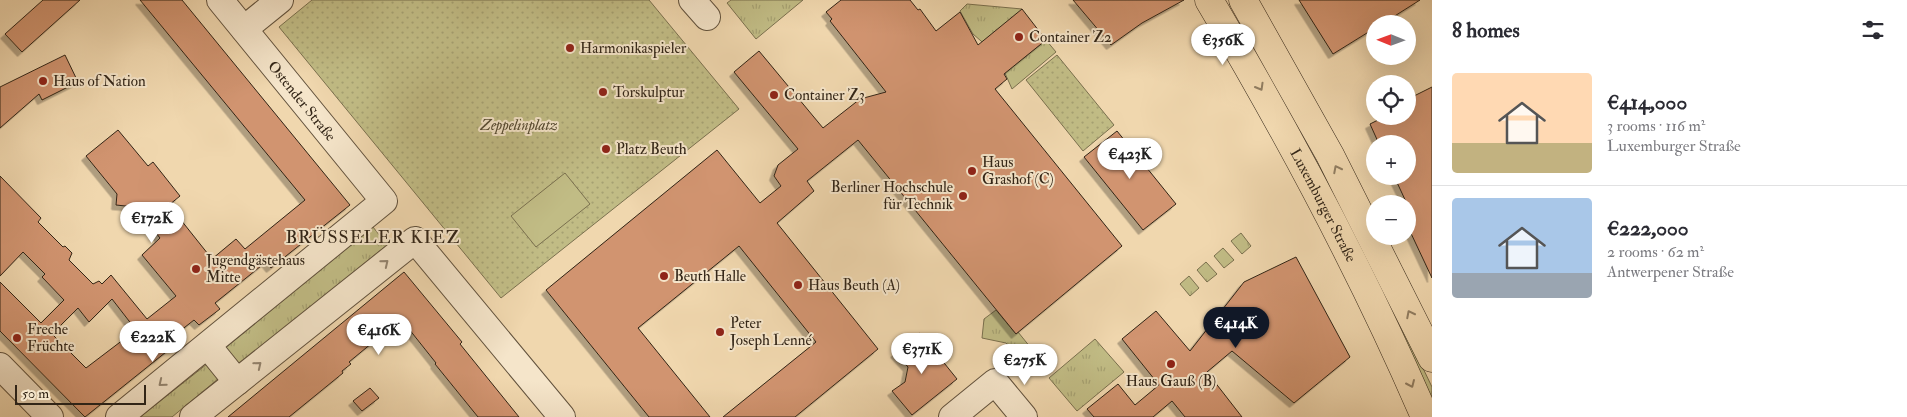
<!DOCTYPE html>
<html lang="en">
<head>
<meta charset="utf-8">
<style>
	body { margin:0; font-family:"IM FELL Double Pica",serif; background:#f2f2f3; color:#2b2b33; height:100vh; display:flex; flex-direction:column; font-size:19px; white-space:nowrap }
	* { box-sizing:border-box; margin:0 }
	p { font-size:16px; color:#7c7c81 }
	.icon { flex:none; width:28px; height:28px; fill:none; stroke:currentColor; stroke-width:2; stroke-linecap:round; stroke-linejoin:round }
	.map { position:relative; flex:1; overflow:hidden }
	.details { display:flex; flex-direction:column; background:#fff; width:475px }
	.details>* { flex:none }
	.needle { width:32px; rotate:271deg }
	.tools { position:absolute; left:1366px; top:15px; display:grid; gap:10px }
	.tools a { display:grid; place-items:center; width:50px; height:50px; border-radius:50%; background:#fff; box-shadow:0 5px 20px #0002; font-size:25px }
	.scale { position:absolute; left:15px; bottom:12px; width:131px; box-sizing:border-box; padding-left:5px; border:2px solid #322517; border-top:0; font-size:14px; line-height:18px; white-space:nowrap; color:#322517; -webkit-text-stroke:4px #f5e5ca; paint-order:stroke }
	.price { position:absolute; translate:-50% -42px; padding:0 11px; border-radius:18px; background:#fff; color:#222; font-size:16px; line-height:32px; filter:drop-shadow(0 1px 2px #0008) }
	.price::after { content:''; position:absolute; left:50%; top:30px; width:15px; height:11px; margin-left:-8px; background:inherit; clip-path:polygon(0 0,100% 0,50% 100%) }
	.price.on { background:#111827; color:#fff }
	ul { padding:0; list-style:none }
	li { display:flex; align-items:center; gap:15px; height:125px; padding:0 20px }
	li+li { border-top:1px solid #e1e1e2 }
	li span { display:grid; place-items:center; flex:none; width:140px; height:100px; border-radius:5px; color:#555 }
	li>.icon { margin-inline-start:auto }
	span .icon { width:60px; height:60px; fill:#fffc; stroke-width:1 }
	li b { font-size:21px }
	h2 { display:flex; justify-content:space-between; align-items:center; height:60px; padding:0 20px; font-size:21px }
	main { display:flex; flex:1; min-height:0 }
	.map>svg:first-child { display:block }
</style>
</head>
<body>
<main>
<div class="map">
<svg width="1432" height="417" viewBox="0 0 1432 417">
	<defs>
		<pattern id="grass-tufts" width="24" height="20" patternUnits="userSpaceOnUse" patternTransform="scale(1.25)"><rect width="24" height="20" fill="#c1bc85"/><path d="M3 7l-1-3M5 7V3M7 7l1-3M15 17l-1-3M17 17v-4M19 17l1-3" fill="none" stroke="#a6a172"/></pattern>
		<pattern id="park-dots" width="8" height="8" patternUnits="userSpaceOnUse" patternTransform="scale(1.25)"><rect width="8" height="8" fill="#c1bc85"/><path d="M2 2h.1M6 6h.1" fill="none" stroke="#a6a172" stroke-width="1.8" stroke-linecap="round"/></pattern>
		<filter id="shadow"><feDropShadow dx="-4.5" dy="4.5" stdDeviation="0" flood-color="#0004"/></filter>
	</defs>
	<rect width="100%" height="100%" fill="#f0d7ae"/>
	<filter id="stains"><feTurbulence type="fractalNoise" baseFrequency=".004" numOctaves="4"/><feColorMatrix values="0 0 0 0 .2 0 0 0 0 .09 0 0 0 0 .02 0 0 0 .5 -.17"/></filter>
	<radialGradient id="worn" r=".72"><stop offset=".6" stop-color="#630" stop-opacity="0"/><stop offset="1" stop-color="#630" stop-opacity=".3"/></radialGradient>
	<!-- grass -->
	<g fill="url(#grass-tufts)" stroke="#7a704e">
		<polygon points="731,0 803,0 756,39 727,3"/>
		<polygon points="967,4 1022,9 1015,64 1046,40 1056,52 1012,89 997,55 973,34 960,11"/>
		<polygon points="1324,166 1362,241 1432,387 1432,404 1318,169"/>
		<polygon points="373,227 387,245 235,369 220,352"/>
		<polygon points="1241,233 1251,246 1242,254 1231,241"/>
		<polygon points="1223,248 1234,260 1224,268 1214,256"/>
		<polygon points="1206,262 1217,274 1207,282 1197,270"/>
		<polygon points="1189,276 1199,288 1190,296 1180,284"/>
		<polygon points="996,310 1016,334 1018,332 1035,353 1024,362 1006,343 982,338 984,319"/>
		<polygon points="1095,339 1124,372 1077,411 1049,378"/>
		<polygon points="207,364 224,374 172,417 140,417"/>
	</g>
	<!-- park -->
	<g fill="url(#park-dots)" stroke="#7a704e">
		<polygon points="312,0 649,0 739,109 501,298 279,27"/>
		<polygon points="1057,55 1114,125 1083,151 1026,80"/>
	</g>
	<!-- pitch -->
	<polygon fill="#c1bc85" stroke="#7a704e" points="565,173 590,204 536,247 511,216"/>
	<!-- building -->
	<g fill="#d1946f" stroke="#322517" fill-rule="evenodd" filter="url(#shadow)">
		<polygon points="43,0 80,0 22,52 5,34"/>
		<path d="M140,0H182L350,205L271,268L266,262L215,303L220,309L199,325L194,320L166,342L171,348L85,417L0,331V282L41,323L64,300L42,277L45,274L23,252L0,276V176L41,218L38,222L63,247L65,246L72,253L69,260L93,284L99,281L102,284L111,275L147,319L176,296L142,255L160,238L135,207L116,205L117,194L86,156L118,130L148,166L153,162L180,196L169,205L212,259L236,239L245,249L305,200ZM112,299L136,330L86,368L52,334L78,308L89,322Z"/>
		<polygon points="841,0 910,0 918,10 920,9 936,31 960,12 978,45 1022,9 1046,40 1004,74 1007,79 995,89 1122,246 1016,334 858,140 807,181 814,191 777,223 878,349 795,417 723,417 816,342 739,246 638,328 710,417 649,417 546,290 717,150 760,203 781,186 774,176 778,165 798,149 734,72 759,51 823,128 860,99 886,92 830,21 832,19 826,12"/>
		<polygon points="1073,0 1184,0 1142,23 1111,45"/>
		<polygon points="1299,0 1420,0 1382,24 1375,24 1375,28 1333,54"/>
		<polygon points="65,55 78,82 42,100 39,94 0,128 0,87"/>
		<polygon points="1432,87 1432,278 1408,227 1408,222 1414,219 1394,176 1408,176 1408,144 1379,144 1370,124 1386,116 1408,116 1408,99"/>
		<polygon points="1117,131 1176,204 1143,230 1084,157"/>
		<polygon points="1296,257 1350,357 1294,403 1232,351 1207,372 1242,417 1185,417 1172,401 1153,417 1094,417 1087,409 1118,384 1135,405 1159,385 1122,339 1156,311 1190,351 1244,282"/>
		<polygon points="404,272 462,342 460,344 519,417 478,417 435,364 436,363 401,319 349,362 351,364 342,371 343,373 289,417 228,417"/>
		<polygon points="920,333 957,379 912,415 892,391 905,382 908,367 895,353"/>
		<polygon points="370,388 379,398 362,411 353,401"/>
	</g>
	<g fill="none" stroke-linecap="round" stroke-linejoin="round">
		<defs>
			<g id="minor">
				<polyline points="692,0 707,17"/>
				<polyline points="244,29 280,0"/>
				<polyline points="208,346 237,382"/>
				<polyline points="0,366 50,417"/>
				<polyline points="119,417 384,201 220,0"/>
				<polyline points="193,417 415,240 562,417"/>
				<polyline points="952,417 995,382 1024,417"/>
			</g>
			<g id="major">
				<path id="s1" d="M1209,0C1289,135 1363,273 1425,417"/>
				<polyline points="1243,0 1330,155 1432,358"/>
			</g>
		</defs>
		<!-- minor casing -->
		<use href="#minor" stroke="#62523d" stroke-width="28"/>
		<!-- major casing -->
		<use href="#major" stroke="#322517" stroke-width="29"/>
		<!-- minor -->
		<use href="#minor" stroke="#f5e5ca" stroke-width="26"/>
		<!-- major -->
		<use href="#major" stroke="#f0d7ae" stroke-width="28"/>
	</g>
	<!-- one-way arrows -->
	<defs><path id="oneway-chevron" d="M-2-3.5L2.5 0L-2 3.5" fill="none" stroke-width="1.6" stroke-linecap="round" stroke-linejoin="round" transform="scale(1.25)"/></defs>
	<g stroke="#917e62">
		<use href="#oneway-chevron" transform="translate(1260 87) rotate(60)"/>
		<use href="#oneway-chevron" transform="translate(1337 169) rotate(-117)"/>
		<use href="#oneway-chevron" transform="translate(1410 314) rotate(-117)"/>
		<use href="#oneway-chevron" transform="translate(1411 384) rotate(66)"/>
	</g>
	<g stroke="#948570">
		<use href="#oneway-chevron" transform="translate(385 263) rotate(-39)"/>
		<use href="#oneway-chevron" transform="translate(258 365) rotate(-39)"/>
		<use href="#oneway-chevron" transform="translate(162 383) rotate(141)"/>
	</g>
	<!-- markers -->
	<g fill="#8f2418" stroke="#f5e5ca" stroke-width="2">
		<circle cx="1019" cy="37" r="5"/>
		<circle cx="570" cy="48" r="5"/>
		<circle cx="43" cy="81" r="5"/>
		<circle cx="603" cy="92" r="5"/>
		<circle cx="774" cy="95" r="5"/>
		<circle cx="606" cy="149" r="5"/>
		<circle cx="972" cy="171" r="5"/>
		<circle cx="963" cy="196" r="5"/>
		<circle cx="196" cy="269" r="5"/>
		<circle cx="664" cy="276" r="5"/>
		<circle cx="798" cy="285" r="5"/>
		<circle cx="720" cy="332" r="5"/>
		<circle cx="17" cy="338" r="5"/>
		<circle cx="1171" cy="364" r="5"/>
	</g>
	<g text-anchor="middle" stroke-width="4" stroke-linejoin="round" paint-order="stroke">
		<!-- poi labels -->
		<g font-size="15" fill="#322517" stroke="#f5e5ca" text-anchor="start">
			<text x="1029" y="42">Container Z2</text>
			<text x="580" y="53">Harmonikaspieler</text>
			<text x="53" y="86">Haus of Nation</text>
			<text x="613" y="97">Torskulptur</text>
			<text x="784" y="100">Container Z3</text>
			<text x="616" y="154">Platz Beuth</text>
			<text x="982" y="167">Haus<tspan x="982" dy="17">Grashof (C)</tspan></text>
			<text x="953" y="192" text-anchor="end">Berliner Hochschule<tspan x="953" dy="17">für Technik</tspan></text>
			<text x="206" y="265">Jugendgästehaus<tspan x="206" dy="17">Mitte</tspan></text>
			<text x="674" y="281">Beuth Halle</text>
			<text x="808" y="290">Haus Beuth (A)</text>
			<text x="730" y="328">Peter<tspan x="730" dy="17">Joseph Lenné</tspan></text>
			<text x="27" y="334">Freche<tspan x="27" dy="17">Früchte</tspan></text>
			<text x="1171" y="386" text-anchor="middle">Haus Gauß (B)</text>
		</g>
		<!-- street labels -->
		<g font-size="15" fill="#322517" stroke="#f5e5ca">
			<text transform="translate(302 101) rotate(51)" y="5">Ostender Straße</text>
			<text dy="5" stroke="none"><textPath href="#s1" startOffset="235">Luxemburger Straße</textPath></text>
		</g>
		<!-- park labels -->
		<g font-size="15" font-style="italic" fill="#564b32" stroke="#f5e5ca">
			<text x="519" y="130">Zeppelinplatz</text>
		</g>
		<!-- quarter labels -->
		<g font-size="18" letter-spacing="1" fill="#322517" stroke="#f5e5ca">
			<text x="373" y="243">BRÜSSELER KIEZ</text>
		</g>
	</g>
	<rect width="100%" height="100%" filter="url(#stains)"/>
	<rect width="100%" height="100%" fill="url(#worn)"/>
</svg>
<div class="tools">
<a><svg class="needle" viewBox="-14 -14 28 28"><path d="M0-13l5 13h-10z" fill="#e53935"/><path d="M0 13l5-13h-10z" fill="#7c7c81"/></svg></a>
<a><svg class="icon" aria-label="locate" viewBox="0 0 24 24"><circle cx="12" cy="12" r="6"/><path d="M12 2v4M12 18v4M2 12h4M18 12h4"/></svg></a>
<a>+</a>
<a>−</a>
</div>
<div class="scale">50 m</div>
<b class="price" style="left:1223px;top:66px">€356K</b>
<b class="price" style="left:1130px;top:180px">€423K</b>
<b class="price" style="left:152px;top:244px">€172K</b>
<b class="price on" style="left:1236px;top:349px">€414K</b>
<b class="price" style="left:379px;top:356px">€416K</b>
<b class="price" style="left:153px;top:363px">€222K</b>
<b class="price" style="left:922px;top:375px">€371K</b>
<b class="price" style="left:1025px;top:386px">€275K</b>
</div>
<section class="details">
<h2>8 homes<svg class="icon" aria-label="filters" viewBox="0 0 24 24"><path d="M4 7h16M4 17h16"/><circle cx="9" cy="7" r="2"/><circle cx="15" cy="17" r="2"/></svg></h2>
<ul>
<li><span style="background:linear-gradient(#ffd9b3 70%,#c2b280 0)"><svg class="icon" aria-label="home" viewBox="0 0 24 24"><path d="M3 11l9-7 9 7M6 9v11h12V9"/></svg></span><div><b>€414,000</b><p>3 rooms · 116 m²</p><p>Luxemburger Straße</p></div></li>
<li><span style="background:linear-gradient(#a9c7e8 75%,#9aa5b1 0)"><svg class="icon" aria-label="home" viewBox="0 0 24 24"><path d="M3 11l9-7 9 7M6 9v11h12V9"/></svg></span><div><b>€222,000</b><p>2 rooms · 62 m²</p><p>Antwerpener Straße</p></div></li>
</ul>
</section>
</main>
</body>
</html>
